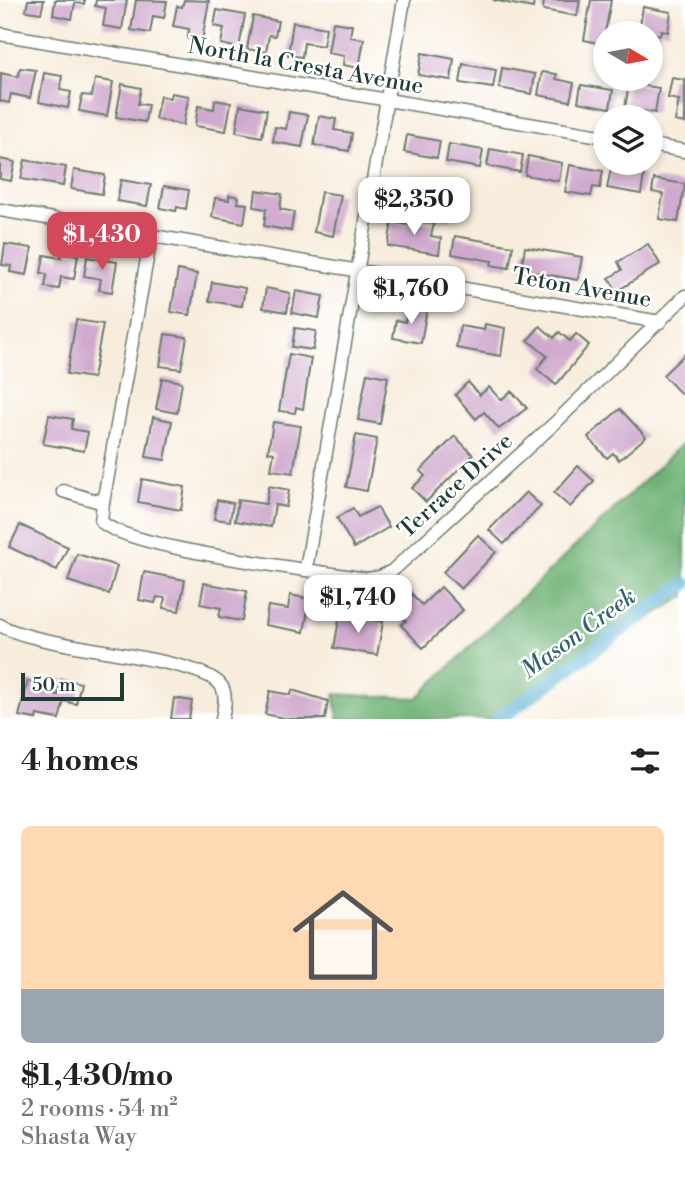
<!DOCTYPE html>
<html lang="en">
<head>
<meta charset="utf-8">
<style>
	body { margin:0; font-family:"Libre Bodoni",serif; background:#f6f6f6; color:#222; height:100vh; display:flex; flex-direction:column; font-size:26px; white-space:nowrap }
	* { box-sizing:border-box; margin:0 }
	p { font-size:23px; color:#767676 }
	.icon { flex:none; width:38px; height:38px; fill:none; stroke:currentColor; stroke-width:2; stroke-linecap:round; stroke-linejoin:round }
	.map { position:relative; height:719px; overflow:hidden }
	.panel { display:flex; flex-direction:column; background:#fff; flex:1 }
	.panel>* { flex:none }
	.needle { width:46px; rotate:100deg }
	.tools { position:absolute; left:593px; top:21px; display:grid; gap:14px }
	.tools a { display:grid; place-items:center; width:70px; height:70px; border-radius:50%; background:#fff; box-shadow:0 4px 10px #0003; font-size:35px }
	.scale { position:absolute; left:21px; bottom:18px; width:103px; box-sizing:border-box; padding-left:7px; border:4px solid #1f3d34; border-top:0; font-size:19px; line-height:24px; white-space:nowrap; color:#1f3d34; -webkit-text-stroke:5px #fff; paint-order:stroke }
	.price { position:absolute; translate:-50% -60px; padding:0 16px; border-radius:14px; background:#fff; color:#222; font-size:23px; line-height:46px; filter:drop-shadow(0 2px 4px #0008) }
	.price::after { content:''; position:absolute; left:50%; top:42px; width:21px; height:16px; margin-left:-10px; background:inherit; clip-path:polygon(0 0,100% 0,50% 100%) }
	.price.selected { background:#d1495b; color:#fff }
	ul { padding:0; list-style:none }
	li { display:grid; align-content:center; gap:14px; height:371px; padding:0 21px }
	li+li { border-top:2px solid #e0e0e0 }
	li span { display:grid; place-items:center; height:217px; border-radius:10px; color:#555 }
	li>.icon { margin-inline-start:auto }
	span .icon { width:126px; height:126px; fill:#fffc; stroke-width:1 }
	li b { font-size:30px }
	h2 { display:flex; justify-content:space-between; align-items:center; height:84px; padding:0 21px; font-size:30px }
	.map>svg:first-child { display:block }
</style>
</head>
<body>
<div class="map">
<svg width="685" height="719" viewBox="0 0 685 719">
	<rect width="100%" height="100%" fill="#fff"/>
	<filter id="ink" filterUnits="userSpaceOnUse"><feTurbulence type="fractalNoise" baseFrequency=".0143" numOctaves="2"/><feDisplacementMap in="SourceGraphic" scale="14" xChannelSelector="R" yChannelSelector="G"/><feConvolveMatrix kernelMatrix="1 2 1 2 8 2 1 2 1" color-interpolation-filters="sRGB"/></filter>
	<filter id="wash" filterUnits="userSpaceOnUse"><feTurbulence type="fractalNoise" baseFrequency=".00686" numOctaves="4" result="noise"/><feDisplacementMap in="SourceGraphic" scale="28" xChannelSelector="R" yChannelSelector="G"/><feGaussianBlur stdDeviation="1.57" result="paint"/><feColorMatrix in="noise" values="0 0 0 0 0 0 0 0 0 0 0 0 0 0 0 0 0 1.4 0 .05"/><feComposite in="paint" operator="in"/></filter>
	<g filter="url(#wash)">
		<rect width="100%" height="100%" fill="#f8eddd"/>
		<!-- forest -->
		<polygon fill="#6fb276" stroke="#477855" stroke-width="2" points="685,441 685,596 595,652 505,719 338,719 334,694 417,698"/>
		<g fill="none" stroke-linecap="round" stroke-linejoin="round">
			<!-- canal -->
			<path stroke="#52add0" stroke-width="14" d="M498,719C562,676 621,628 685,584"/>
		</g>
		<g id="blocks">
			<!-- building -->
			<g fill="#d0aace">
				<polygon points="28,0 44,0 41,13 26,11"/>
				<polygon points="55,0 85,0 84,4 75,3 72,19 53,15"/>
				<polygon points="96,0 127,0 122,29 103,26 106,8 95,6"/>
				<polygon points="136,0 167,1 164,18 153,16 150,33 131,30"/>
				<polygon points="184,0 209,1 202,41 188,38 189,29 173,26 177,6 182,7"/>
				<polygon points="493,0 534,0 533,8"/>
				<polygon points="544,0 580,0 577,16 543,10"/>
				<polygon points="591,0 611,0 603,44 584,40"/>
				<polygon points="643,7 671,12 668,32 661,30 660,35 639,31"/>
				<polygon points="217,10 245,15 239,48 221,44 224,28 214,26"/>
				<polygon points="253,16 278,21 275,36 269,35 266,52 247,49"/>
				<polygon points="293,22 326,28 323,46 304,43 302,57 288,55"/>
				<polygon points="333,22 352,25 350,37 364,39 359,68 343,65 344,56 328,53"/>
				<polygon points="422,53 454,59 451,80 418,75"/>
				<polygon points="463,64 496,70 493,88 460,83"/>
				<polygon points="20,68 36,70 30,98 11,94 9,103 0,101 1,73 18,77"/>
				<polygon points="502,68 535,74 532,94 499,88"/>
				<polygon points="542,72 557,74 556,79 574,83 570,101 538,95"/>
				<polygon points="44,73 62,76 60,90 71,92 68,108 39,102"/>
				<polygon points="672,78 685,80 685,123 675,121 679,100 668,98"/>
				<polygon points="95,79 113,82 107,116 79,111 82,95 92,96"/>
				<polygon points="629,83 659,88 655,113 625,108"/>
				<polygon points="122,84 141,88 138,104 148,105 145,122 116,117"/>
				<polygon points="581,85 613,90 610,108 578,102"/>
				<polygon points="171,93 189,96 183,125 155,119 160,96 170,98"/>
				<polygon points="215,100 231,103 226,131 195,126 198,106 214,109"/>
				<polygon points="240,105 267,110 262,137 236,132"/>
				<polygon points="289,112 308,115 302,147 273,142 275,127 286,129"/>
				<polygon points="319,116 336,119 334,130 352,133 349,151 314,145"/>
				<polygon points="407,135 440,141 437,158 404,152"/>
				<polygon points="449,144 483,150 480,168 446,162"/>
				<polygon points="490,149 523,155 520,172 487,166"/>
				<polygon points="528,156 562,163 559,181 525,175"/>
				<polygon points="0,159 15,162 11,181 0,179"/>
				<polygon points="25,160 66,167 63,186 21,179"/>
				<polygon points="570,165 603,171 600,188 593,187 591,196 565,192"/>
				<polygon points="611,169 644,175 641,194 607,188"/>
				<polygon points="74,170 105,175 102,194 71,189"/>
				<polygon points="654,179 685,184 678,222 659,219 663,194 652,192"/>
				<polygon points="121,180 151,185 147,206 117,201"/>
				<polygon points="164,186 189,190 186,209 177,207 176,211 160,208"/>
				<polygon points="256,190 282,194 280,209 294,212 291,231 264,226 266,209 254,207"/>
				<polygon points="321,192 341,195 333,236 314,232"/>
				<polygon points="229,195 239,197 238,203 247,204 244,223 212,217 215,198 229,200"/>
				<polygon points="438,202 453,204 450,220 435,218"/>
				<polygon points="409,220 434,224 431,236 441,238 439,254 388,246 392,222 409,225"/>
				<polygon points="455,236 513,246 509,268 491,265 492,261 452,254"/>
				<polygon points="5,244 32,248 27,275 10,272 11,266 2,265"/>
				<polygon points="648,244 660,264 617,291 609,278 622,270 618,262"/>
				<polygon points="525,247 582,257 578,280 521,270"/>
				<polygon points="61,252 78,255 74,279 61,277 59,289 45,287 47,274 41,273 44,255 61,258"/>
				<polygon points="87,257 117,262 112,292 99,290 101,279 84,276"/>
				<polygon points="178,270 197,274 190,315 171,312"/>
				<polygon points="212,282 245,288 242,306 209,301"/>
				<polygon points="266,288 290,293 287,312 263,308"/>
				<polygon points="296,291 323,296 319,318 292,313"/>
				<polygon points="408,306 427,309 421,343 393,338 396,320 405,322"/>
				<polygon points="76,320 103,324 93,378 67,374"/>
				<polygon points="485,324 505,328 501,356 456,348 460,326 484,330"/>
				<polygon points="540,326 554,338 559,332 570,341 576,334 589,345 556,385 537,369 547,356 528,340"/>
				<polygon points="295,328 316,331 313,350 292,347"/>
				<polygon points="165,334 187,337 181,369 160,366"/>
				<polygon points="289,354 311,358 303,409 296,407 295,413 279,411"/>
				<polygon points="685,354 685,389 681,394 663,375"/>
				<polygon points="367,373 388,377 380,424 358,420"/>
				<polygon points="162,378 182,382 177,413 156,409"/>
				<polygon points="468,382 480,395 489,387 501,400 511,391 527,408 499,429 484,412 476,419 455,395"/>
				<polygon points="620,409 646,437 619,460 613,453 607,458 588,437"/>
				<polygon points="49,415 73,419 71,429 88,432 84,451 43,444"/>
				<polygon points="153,417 172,421 165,460 146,457"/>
				<polygon points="273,422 301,426 293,473 271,470 274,453 268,452"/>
				<polygon points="356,435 377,439 367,491 346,487"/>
				<polygon points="455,436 473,455 426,502 412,488 425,476 420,471"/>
				<polygon points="578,466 594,481 570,507 554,493"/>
				<polygon points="142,479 185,487 181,510 138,502"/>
				<polygon points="269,486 289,490 286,507 275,505 271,527 235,521 238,500 266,504"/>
				<polygon points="526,492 541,506 504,544 489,530"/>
				<polygon points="217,500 233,503 230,521 214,519"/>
				<polygon points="377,507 389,527 354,548 337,518 353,508 358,517"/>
				<polygon points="20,525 68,547 57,570 9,547"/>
				<polygon points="478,535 496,552 461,589 443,572"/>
				<polygon points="77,554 117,566 109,594 68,581"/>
				<polygon points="144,572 185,580 179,611 163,608 165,598 157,597 155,603 139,600"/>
				<polygon points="204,583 247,591 242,621 219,617 221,608 200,604"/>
				<polygon points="441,587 463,610 423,648 401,625 406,621 393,608 410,592 422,605"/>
				<polygon points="290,595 310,599 304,632 265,625 268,606 288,609"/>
				<polygon points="340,614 383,622 377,655 334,648"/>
				<polygon points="62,679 81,683 76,704 64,701 59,719 37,715 36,719 19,716 28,681 41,684 39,691 58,695"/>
				<polygon points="292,690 328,701 325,719 288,719 265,714 270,691 291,695"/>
				<polygon points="174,698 192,701 189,719 171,719"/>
			</g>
		</g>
	</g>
	<g filter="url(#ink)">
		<use href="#blocks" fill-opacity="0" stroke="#6b7b6f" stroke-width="2"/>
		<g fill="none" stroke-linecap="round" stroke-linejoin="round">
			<defs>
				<g id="minor">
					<polyline points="0,34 606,137"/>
					<polyline points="651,145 685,151"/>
					<polyline points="0,210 660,322"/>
					<path d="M63,491L103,503L101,521C127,549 319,571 367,579L380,577L392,571L556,422L685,296"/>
					<polyline points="103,503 151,237"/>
					<polyline points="306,569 404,0"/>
					<path d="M0,625C40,650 206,656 222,687C227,696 224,709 222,719"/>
				</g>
			</defs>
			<!-- minor casing -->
			<use href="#minor" stroke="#6b7b6f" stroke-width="15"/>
			<!-- minor -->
			<use href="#minor" stroke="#fff" stroke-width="12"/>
		</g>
	</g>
	<g text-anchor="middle" stroke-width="5" stroke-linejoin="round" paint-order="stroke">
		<!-- street labels -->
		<g font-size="23" fill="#1f3d34" stroke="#fff">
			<text transform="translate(306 65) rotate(10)" y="8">North la Cresta Avenue</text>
			<text transform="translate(582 287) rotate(10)" y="8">Teton Avenue</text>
			<text transform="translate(455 485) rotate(-42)" y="8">Terrace Drive</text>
		</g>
		<!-- water labels -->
		<g font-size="24" font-style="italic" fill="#31646b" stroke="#fff">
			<text transform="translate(578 633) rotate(-36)" y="8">Mason Creek</text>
		</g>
	</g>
</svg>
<div class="tools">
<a><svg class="needle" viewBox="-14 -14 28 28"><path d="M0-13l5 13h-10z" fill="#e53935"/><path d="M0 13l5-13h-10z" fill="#767676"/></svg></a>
<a><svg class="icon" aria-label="layers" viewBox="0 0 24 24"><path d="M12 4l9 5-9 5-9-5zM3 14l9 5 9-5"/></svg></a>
</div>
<div class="scale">50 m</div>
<b class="price" style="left:414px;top:237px">$2,350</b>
<b class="price selected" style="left:102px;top:272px">$1,430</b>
<b class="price" style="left:411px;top:326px">$1,760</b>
<b class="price" style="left:358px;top:635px">$1,740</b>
</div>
<section class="panel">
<h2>4 homes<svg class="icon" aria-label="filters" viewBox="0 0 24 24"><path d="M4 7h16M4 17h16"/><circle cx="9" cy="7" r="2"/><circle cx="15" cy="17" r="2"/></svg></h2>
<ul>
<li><span style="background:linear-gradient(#ffd9b3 75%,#9aa5b1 0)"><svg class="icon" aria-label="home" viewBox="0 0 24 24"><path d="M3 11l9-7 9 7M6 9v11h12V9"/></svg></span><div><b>$1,430/mo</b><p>2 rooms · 54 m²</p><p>Shasta Way</p></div></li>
</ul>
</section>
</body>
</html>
